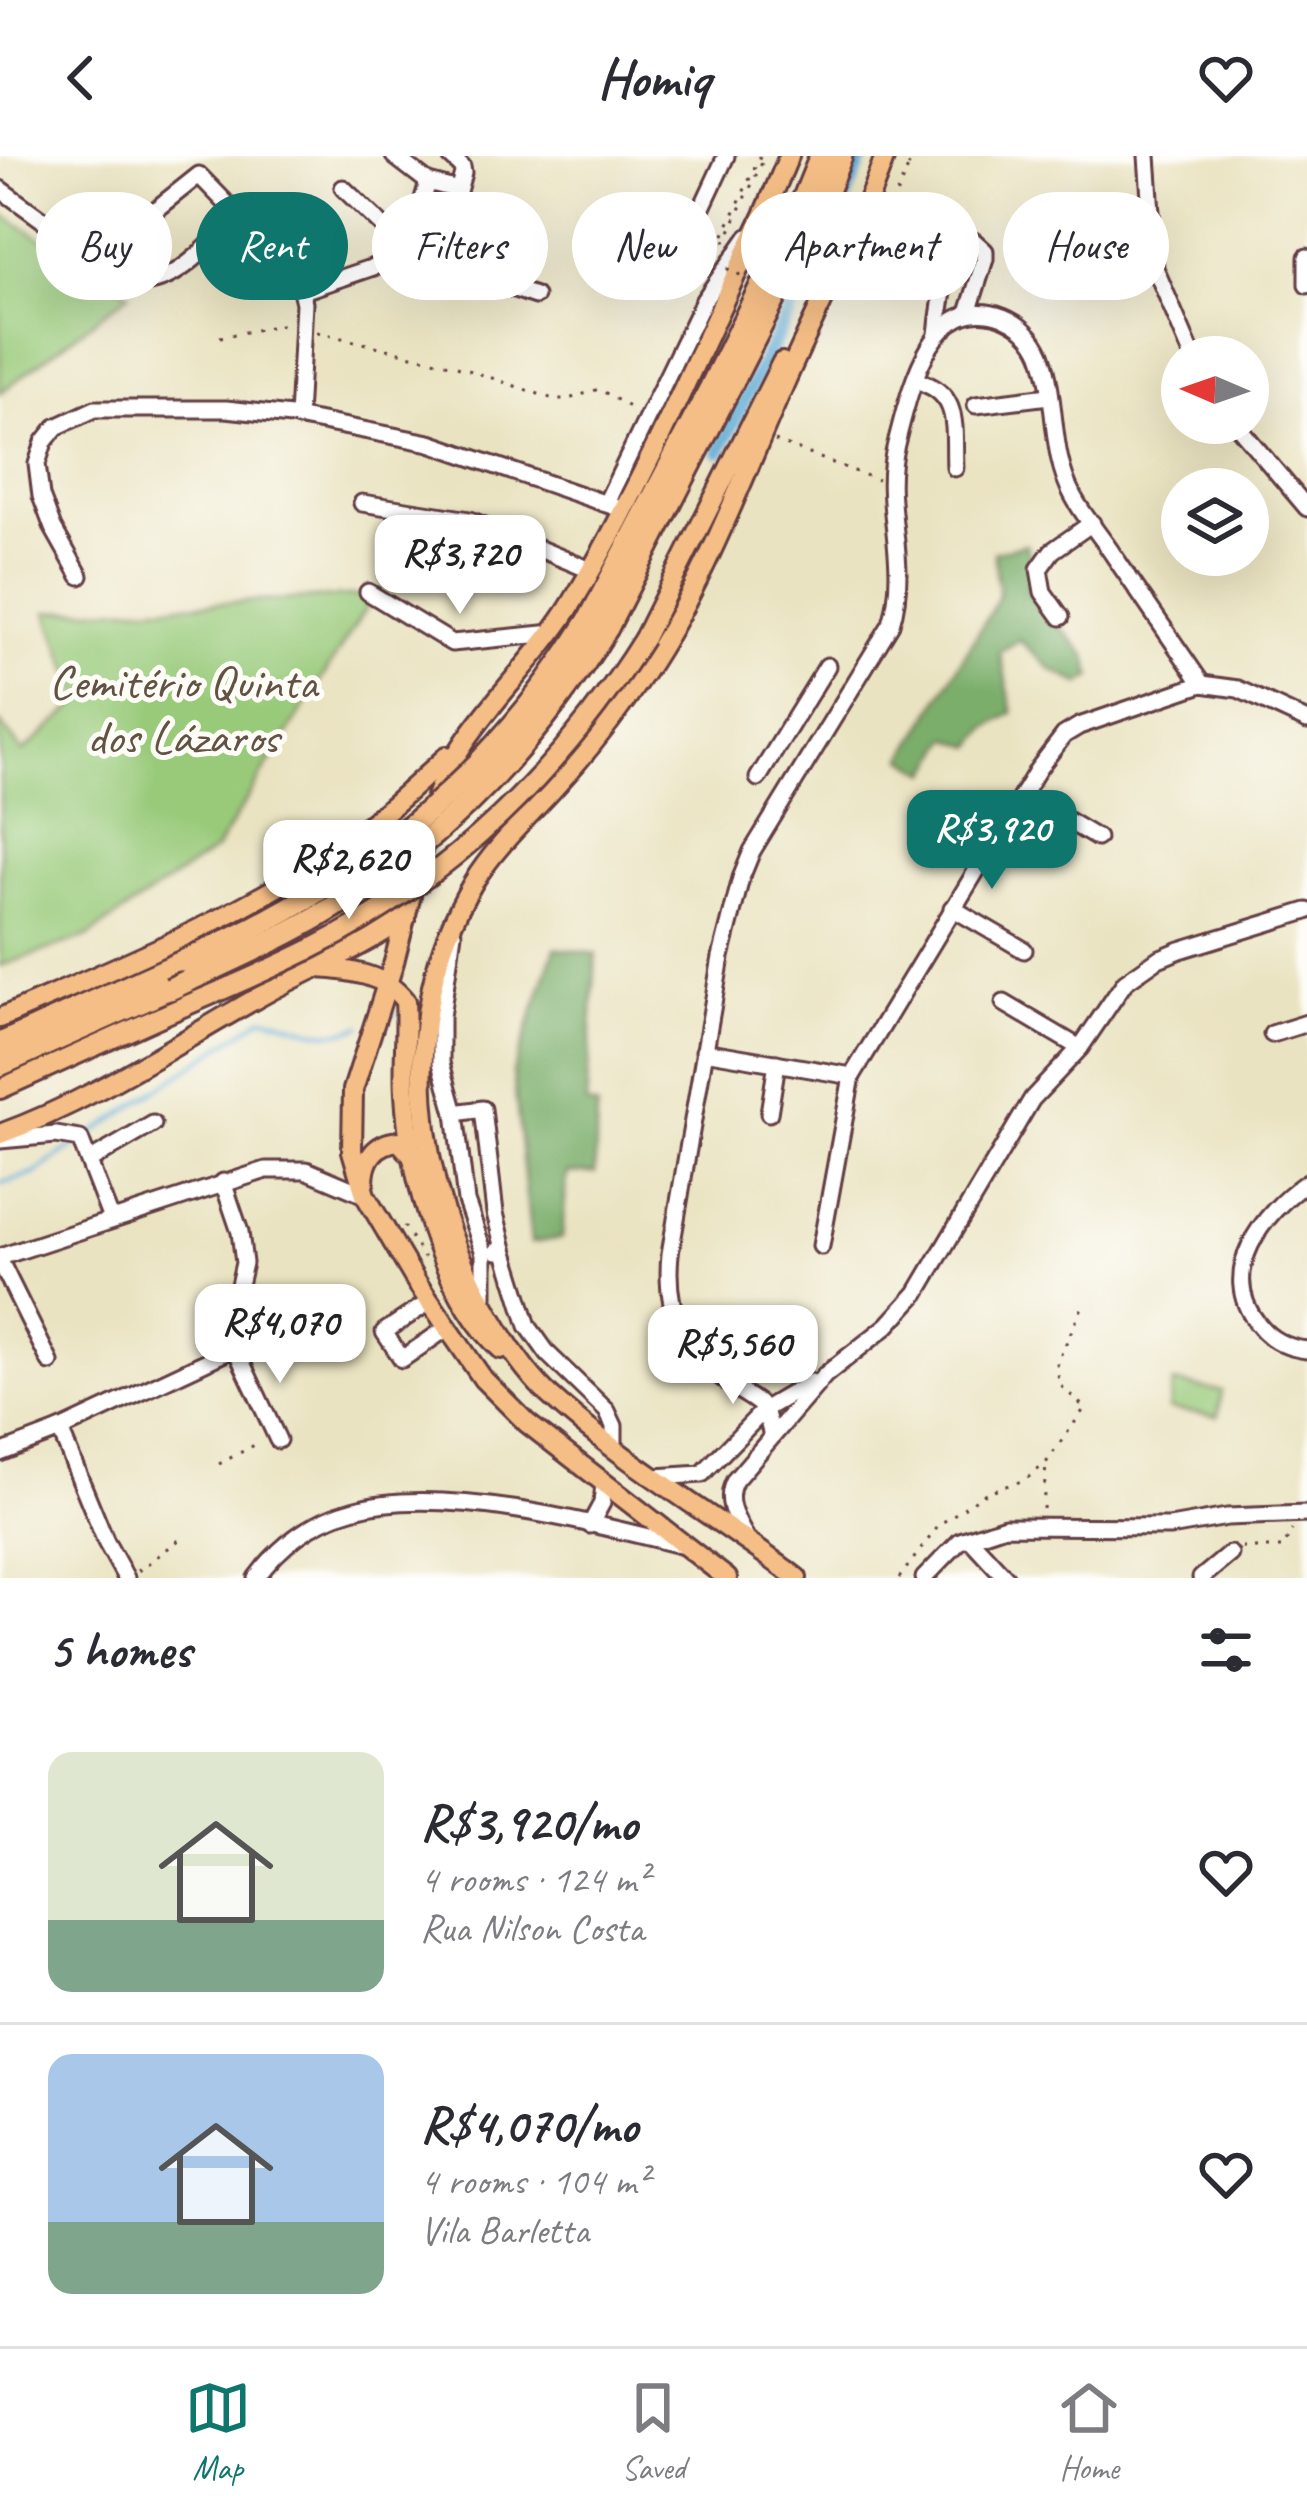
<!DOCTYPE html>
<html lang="en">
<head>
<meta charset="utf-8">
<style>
	body { margin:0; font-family:Caveat,sans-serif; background:#f2f2f3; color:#2b2b33; height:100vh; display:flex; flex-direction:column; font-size:45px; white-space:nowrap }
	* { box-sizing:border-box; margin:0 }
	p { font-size:39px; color:#7c7c81 }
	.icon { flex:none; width:66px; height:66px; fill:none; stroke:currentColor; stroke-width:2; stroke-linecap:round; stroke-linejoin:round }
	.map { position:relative; height:1422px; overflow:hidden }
	.panel { display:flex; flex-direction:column; background:#fff; flex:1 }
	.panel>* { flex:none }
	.hud { position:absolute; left:36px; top:36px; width:1236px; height:108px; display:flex; gap:24px }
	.needle { width:78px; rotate:272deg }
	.buttons { position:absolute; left:1161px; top:180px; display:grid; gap:24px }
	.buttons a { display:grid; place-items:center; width:108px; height:108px; border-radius:50%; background:#fff; box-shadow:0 12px 48px #0002; font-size:60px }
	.price { position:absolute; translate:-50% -102px; padding:0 27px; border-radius:24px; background:#fff; color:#222; font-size:39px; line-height:78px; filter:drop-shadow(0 3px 6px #0008) }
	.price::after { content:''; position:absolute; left:50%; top:72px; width:36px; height:27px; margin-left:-18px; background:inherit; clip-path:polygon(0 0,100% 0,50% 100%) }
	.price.active { background:#0f766e; color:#fff }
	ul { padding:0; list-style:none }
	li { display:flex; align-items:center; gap:36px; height:300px; padding:0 48px }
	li+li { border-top:3px solid #e1e1e2 }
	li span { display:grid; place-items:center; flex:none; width:336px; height:240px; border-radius:24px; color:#555 }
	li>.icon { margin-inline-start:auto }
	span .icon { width:144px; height:144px; fill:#fffc; stroke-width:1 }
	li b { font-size:51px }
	h2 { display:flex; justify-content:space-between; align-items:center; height:144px; padding:0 48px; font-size:51px }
	.pill { padding:0 42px; border-radius:54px; background:#fff; box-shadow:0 12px 48px #0002; font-size:42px; line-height:108px }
	.pill.active { background:#0f766e; color:#fff }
	header { display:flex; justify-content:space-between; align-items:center; height:156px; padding:0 48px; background:#fff; font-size:54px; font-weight:700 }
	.tabs { display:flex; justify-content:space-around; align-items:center; height:168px; border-top:3px solid #e1e1e2; background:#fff; font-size:33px; color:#7c7c81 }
	.tabs a { display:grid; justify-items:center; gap:6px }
	.tabs .active { color:#0f766e }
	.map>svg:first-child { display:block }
</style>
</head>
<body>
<header><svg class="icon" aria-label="back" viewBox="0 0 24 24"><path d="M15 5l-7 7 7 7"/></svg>Homiq<svg class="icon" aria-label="heart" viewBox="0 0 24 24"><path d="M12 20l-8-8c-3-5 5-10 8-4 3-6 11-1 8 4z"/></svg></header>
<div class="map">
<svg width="1307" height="1422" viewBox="0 0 1307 1422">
	<rect width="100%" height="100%" fill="#fdfcf7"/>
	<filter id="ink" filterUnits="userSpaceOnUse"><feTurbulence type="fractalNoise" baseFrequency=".00833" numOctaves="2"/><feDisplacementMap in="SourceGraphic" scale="24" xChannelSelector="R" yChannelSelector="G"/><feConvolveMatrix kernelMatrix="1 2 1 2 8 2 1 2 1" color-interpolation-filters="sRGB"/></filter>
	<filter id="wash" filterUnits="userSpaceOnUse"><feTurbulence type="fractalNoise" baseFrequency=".004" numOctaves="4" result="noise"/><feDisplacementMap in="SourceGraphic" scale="48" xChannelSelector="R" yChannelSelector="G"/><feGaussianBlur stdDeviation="2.7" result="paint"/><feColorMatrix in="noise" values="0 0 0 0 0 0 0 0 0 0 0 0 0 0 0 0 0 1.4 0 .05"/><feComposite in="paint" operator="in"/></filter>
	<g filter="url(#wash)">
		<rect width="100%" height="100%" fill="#eae3c1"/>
		<!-- green -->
		<g fill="#99ca7a" stroke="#727452" stroke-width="3">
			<polygon points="0,57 130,137 0,237"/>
			<polygon points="374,439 216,693 87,781 0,810 0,567 23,596 81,545 47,456"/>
			<polygon points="1173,1227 1222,1235 1218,1260 1169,1253"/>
		</g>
		<!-- forest -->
		<g fill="#7aae6a" stroke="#62664a" stroke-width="3">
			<polygon points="1026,388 1032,406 1027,435 1087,500 1092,521 1081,528 1052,514 1019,484 1000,496 1013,557 987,572 973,591 949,582 929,617 904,602 999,441 994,396"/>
			<polygon points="555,792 596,798 586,948 597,951 595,1017 567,1017 562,1082 531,1087 513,916"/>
		</g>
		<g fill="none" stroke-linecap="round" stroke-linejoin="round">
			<!-- stream -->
			<g stroke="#5babd5" stroke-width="4.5">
				<polyline points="389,859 395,857"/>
				<path d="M89,980L264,861C303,868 320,886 361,870"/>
				<polyline points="0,1028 34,1018 75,989"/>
			</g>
			<!-- canal -->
			<polyline stroke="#5babd5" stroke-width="15" points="719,295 839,56 862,0"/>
		</g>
	</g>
	<g filter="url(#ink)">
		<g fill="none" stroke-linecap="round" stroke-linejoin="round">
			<defs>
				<g id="minor">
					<polyline points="394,0 428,26 458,34"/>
					<polyline points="1147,0 1155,112 1193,201"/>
					<polyline points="343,32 412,98 535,140"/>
					<path d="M0,33L123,122C169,142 208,87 240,59"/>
					<polyline points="415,70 428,26"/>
					<polyline points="1307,101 1307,129"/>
					<polyline points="102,107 150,58 199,19 298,121 304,147 298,262"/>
					<polyline points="438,108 463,17 462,11 450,0"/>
					<polyline points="672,116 726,0"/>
					<polyline points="303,135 412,98"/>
					<path d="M937,178C940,150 945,105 967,85H974L985,95V103L968,157"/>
					<path d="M917,225C962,237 953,273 955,312"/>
					<polyline points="976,249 1049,240"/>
					<polyline points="1235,267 1307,352"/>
					<polyline points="362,347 470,364 590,414"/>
					<polyline points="606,347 704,144 748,81"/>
					<polyline points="80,420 53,372 41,340 37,308 44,286 56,271 95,253 226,253 291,260 430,287 621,353"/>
					<polyline points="368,436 452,487 553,477"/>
					<polyline points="1061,461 1043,436 1039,413 1052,395 1092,367"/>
					<polyline points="758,622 827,510"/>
					<polyline points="1023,638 1097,682"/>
					<polyline points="952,752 1024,794"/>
					<polyline points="453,777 441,861 441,907 455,957 466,1045 484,1097 484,1141"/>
					<polyline points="1004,847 1080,892"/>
					<polyline points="1272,878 1307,867"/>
					<polyline points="704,895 852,920"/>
					<polyline points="455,957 483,953 495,1057 504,1093 497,1095"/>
					<polyline points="769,957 777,907"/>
					<polyline points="0,984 56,979 80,983 111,1063"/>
					<polyline points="91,1004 153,968"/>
					<polyline points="223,1026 240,1076 244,1107 236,1142 235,1192 278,1284"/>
					<path d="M1307,1026C1263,1057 1216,1116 1258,1168C1270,1184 1288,1192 1307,1194"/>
					<polyline points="821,1090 852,920 1038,613 1064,579 1079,570 1202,528 1238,533 1307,565"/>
					<polyline points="504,1093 528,1170 548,1198 607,1255 614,1270 614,1291"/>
					<polyline points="0,1101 266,1014 306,1014 365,1039"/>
					<polyline points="0,1105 50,1206"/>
					<polyline points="429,1146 384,1176 402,1203 447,1172"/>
					<polyline points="60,1274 106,1386 126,1422"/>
					<path d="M772,1280L765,1253C755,1243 745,1239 734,1231C684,1195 664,1158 670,1098L721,801L741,722L752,695L891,468C911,402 880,349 896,288C909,238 930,134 1003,161C1020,168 1034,181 1041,198C1058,243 1049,296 1073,340C1084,361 1101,380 1114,400C1143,442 1172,485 1202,528"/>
					<polyline points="0,1297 60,1274 235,1192"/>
					<polyline points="655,1321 702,1318 765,1253 811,1226"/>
					<polyline points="590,1369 602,1347 604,1328"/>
					<path d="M747,1384C737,1365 723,1345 735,1324L825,1219L887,1170L917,1137L1032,943L1080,892L1125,826L1158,803L1180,794L1307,755"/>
					<polyline points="971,1384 1006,1422"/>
					<path d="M256,1422C280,1389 312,1365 352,1354C437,1328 594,1367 680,1389"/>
					<polyline points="924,1422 960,1385 1005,1370 1170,1371 1227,1361 1307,1358"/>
					<polyline points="1201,1422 1230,1398"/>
				</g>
				<g id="major">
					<polyline points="644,482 782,206"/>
					<path d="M433,651C452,578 532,513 572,447C646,324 702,188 764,59L789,0"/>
					<polyline points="425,683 394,806 353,934 352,995 365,1039 417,1127 483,1223 527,1267 727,1422"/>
					<path d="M317,812C350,814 385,818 405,845C407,876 403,907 405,938C409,1016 441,1139 501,1193"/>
					<path d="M0,862C105,816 213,773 310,711C360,680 404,640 447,600"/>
					<polyline points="0,933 162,860"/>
					<path d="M0,978C99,942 177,886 268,836C314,811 363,792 406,761"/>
					<path d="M364,1027C364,1003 375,987 399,985L414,1002"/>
					<path d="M797,1422C716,1360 625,1309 549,1239C525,1216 507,1188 490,1159C414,1032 394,859 473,727C495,691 526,663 555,631C587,596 618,557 644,517C705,426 742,323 786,224C819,149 858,77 885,0"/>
				</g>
				<g id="highway">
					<polyline points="589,464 711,231 801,49 821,0"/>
					<polyline points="607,472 818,58 841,0"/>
					<polyline points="0,888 184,805"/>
					<polyline points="0,909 170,833"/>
				</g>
			</defs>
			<!-- minor casing -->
			<use href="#minor" stroke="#623c42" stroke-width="21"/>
			<!-- major casing -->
			<use href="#major" stroke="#623c42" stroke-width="24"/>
			<!-- highway casing -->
			<use href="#highway" stroke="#623c42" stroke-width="27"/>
			<!-- path -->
			<g stroke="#623c42" stroke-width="3" stroke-dasharray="3 9" stroke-linecap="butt">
				<polyline points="903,3 911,5 908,12"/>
				<polyline points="725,86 765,0"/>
				<polyline points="317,176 454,209 553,243 569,243 599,233 632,253"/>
				<polyline points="220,181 290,167"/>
				<polyline points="775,285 878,324"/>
				<polyline points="404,1070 424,1102"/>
				<polyline points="219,1308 260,1286"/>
				<polyline points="1043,1353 1046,1308"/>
				<polyline points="1242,1392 1283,1392 1292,1374"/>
				<polyline points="138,1415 179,1384"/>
				<polyline points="899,1422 940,1368 987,1336 1025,1324 1046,1307 1085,1252 1059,1228 1057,1207 1084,1147"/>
			</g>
			<!-- minor -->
			<use href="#minor" stroke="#fff" stroke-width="15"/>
			<!-- major -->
			<use href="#major" stroke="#f5be86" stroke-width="18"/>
			<!-- highway -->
			<use href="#highway" stroke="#f5be86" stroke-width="21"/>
			<defs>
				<path id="major-bridge" d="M162,860C212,838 264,817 313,792C452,722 562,613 644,482"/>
				<g id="highway-bridge">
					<path d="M184,805C359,727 488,628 589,464"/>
					<path d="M170,833C225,807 282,783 334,751C449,680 536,586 607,472"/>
				</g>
			</defs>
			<!-- major-bridge casing -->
			<use href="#major-bridge" stroke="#623c42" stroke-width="24" stroke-linecap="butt"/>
			<!-- highway-bridge casing -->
			<use href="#highway-bridge" stroke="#623c42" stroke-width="27" stroke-linecap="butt"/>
			<!-- path-bridge -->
			<polyline stroke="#623c42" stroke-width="3" stroke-dasharray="3 9" stroke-linecap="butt" points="760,0 712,105 750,124 851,140 908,12"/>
			<!-- major-bridge -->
			<use href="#major-bridge" stroke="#f5be86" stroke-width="18"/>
			<!-- highway-bridge -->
			<use href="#highway-bridge" stroke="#f5be86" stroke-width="21"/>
		</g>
	</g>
	<g text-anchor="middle" stroke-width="10" stroke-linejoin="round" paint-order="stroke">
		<!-- park labels -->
		<g font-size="48" fill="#625243" stroke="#fdfcf7">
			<text x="183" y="542">Cemitério Quinta<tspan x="183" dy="55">dos Lázaros</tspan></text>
		</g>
	</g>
</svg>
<div class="buttons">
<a><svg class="needle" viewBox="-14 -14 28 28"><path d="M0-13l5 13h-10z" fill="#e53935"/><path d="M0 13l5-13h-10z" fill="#7c7c81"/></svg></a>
<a><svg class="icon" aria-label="layers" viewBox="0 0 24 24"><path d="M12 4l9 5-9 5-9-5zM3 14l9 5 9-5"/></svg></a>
</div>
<b class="price" style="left:460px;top:461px">R$3,720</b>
<b class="price active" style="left:992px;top:736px">R$3,920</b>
<b class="price" style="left:349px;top:766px">R$2,620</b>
<b class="price" style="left:280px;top:1230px">R$4,070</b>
<b class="price" style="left:733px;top:1251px">R$5,560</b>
<div class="hud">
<a class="pill">Buy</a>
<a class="pill active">Rent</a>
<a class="pill">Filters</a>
<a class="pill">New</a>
<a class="pill">Apartment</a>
<a class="pill">House</a>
</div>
</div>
<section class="panel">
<h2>5 homes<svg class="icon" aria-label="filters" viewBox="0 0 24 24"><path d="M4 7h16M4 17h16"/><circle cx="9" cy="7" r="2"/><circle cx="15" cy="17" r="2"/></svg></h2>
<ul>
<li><span style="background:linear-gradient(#dfe7d0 70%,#7fa58c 0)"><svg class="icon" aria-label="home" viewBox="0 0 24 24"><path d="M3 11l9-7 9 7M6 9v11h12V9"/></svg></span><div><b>R$3,920/mo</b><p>4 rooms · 124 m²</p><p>Rua Nilson Costa</p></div><svg class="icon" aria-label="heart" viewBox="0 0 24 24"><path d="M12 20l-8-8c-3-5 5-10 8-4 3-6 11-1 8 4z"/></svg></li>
<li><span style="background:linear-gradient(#a9c7e8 70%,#7fa58c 0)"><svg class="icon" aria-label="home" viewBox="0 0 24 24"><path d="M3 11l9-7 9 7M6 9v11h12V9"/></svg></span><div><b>R$4,070/mo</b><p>4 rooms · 104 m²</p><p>Vila Barletta</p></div><svg class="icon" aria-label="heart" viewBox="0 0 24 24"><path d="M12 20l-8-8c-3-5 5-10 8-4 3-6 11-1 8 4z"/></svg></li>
</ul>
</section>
<nav class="tabs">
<a class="active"><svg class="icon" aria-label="map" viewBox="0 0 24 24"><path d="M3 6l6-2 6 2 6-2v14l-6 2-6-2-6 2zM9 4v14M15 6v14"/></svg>Map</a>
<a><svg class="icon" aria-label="saved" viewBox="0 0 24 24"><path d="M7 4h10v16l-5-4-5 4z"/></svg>Saved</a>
<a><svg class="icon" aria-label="home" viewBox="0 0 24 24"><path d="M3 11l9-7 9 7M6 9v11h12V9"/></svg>Home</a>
</nav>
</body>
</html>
